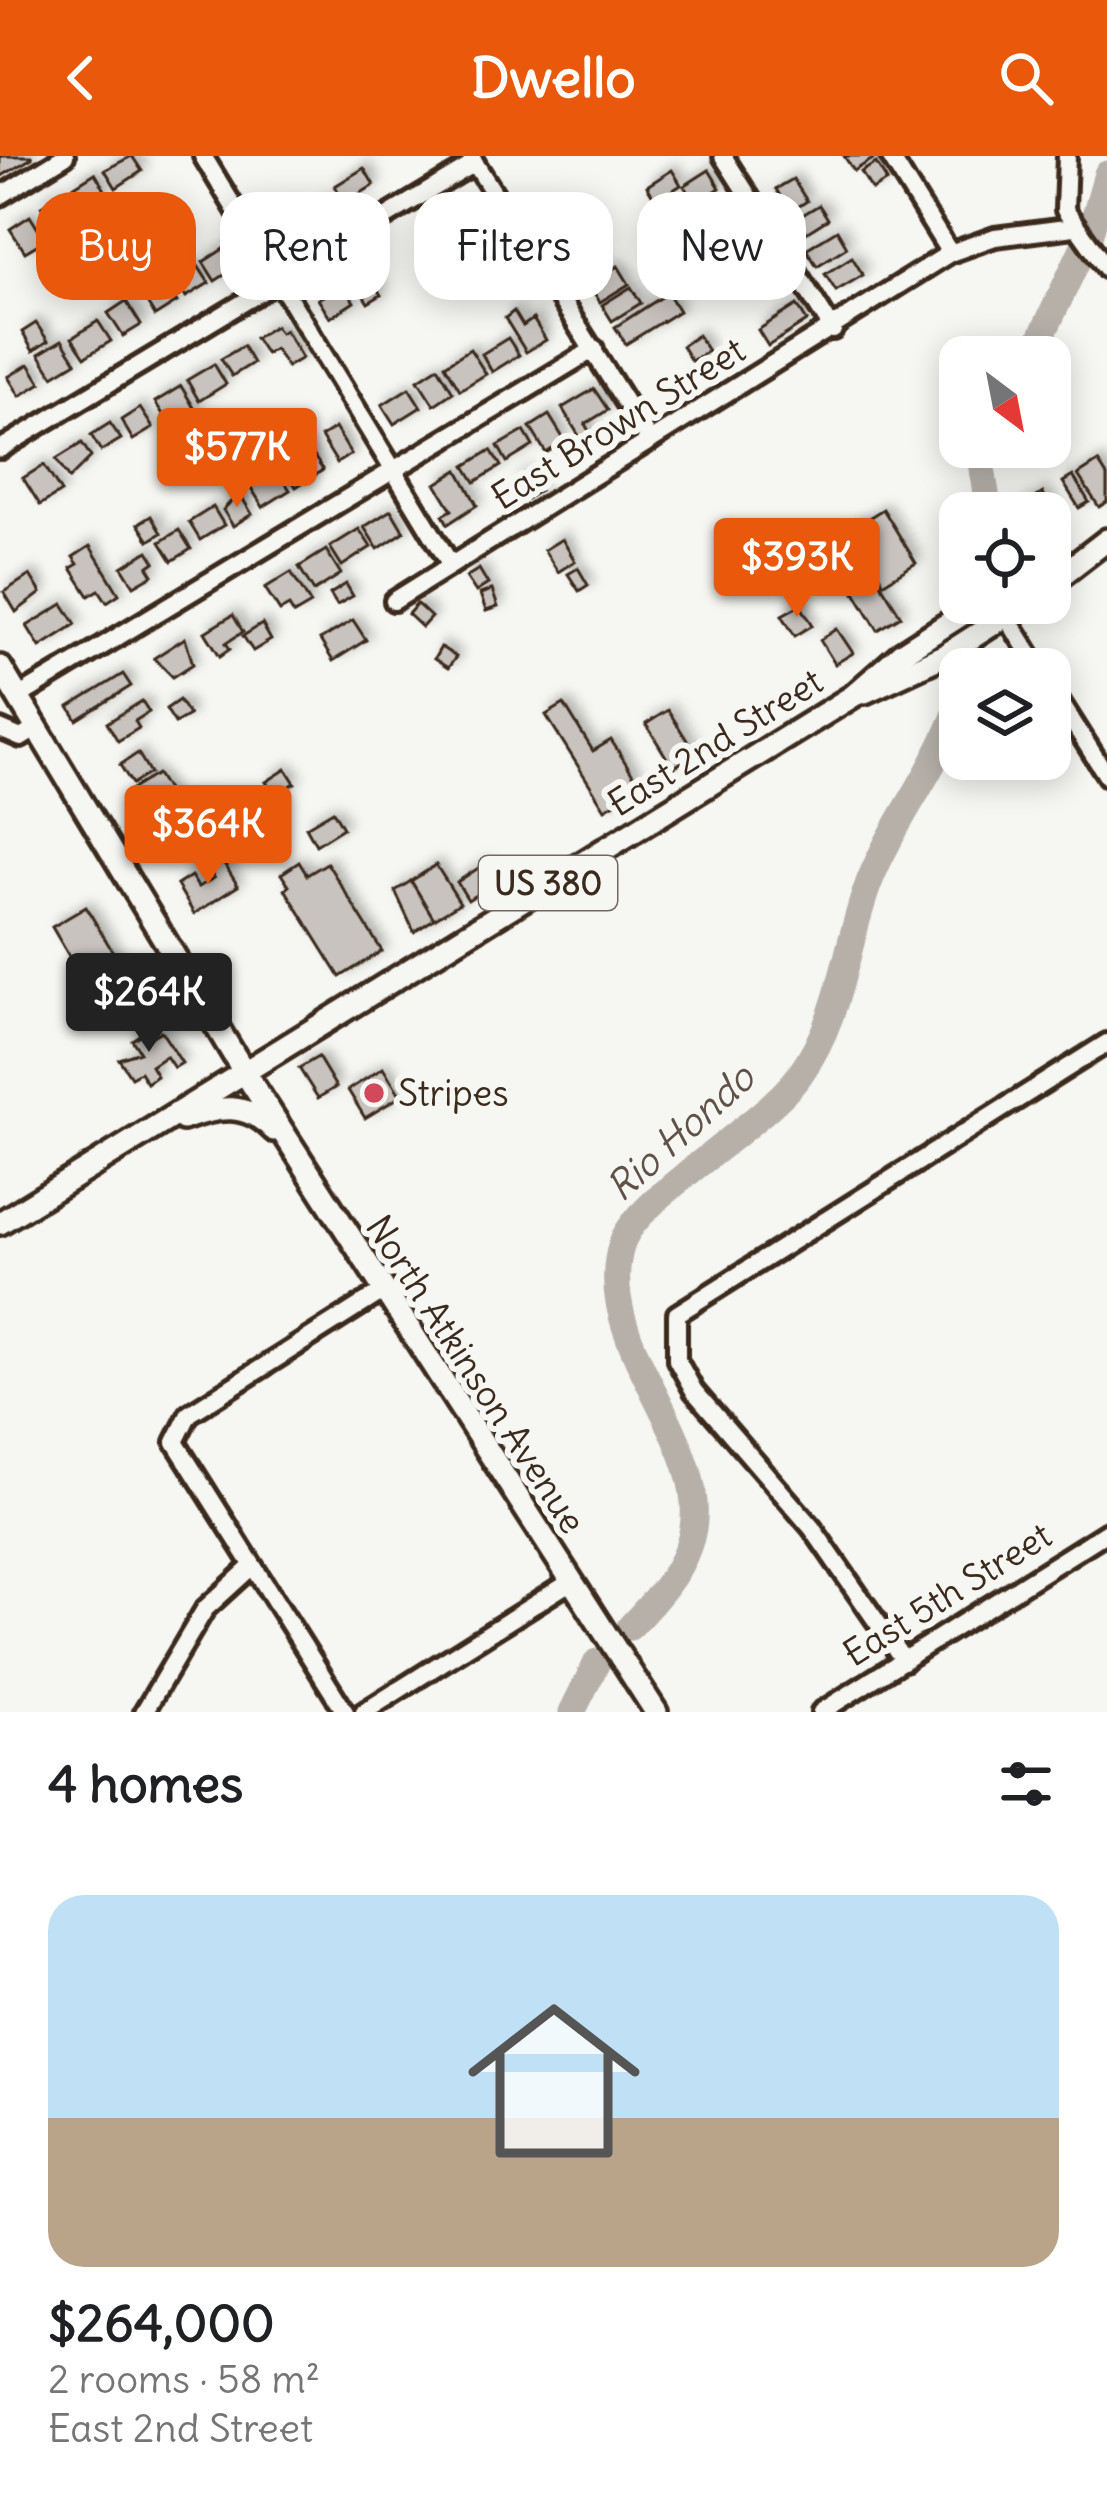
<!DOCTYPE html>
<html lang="en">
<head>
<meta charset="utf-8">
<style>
	body { margin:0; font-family:Delius,sans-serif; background:#f6f6f6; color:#202124; height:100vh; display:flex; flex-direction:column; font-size:45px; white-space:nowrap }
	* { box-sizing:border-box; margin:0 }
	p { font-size:39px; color:#757577 }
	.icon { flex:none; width:66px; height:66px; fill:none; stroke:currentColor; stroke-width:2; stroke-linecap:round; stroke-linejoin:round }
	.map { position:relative; height:1556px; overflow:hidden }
	.details { display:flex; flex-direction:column; background:#fff; flex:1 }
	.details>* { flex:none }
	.hud { position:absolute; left:36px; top:36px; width:1035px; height:108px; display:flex; gap:24px }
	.needle { width:78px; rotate:148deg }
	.tools { position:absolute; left:939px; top:180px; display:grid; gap:24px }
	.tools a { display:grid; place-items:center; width:132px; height:132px; border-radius:24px; background:#fff; box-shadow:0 6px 30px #0003; font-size:60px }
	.price { position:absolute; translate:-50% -102px; padding:0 27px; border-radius:12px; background:#ea580c; color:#fff; font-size:39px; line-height:78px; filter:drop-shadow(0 3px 6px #0008) }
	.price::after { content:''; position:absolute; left:50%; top:72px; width:36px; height:27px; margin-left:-18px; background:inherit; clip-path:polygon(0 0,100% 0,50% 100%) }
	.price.selected { background:#222; color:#fff }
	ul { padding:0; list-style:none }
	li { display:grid; align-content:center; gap:24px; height:636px; padding:0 48px }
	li+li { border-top:3px solid #e0e0e0 }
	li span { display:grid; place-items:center; height:372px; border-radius:36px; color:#555 }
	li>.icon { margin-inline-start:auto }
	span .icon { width:216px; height:216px; fill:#fffc; stroke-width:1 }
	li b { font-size:51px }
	h2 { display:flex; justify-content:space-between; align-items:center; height:144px; padding:0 48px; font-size:51px }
	.tag { padding:0 42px; border-radius:36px; background:#fff; box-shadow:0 6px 30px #0003; font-size:42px; line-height:108px }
	.tag.selected { background:#ea580c; color:#fff }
	header { display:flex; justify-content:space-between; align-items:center; height:156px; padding:0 48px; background:#ea580c; color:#fff; font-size:54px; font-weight:800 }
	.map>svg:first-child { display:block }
</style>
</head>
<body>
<header><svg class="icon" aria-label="back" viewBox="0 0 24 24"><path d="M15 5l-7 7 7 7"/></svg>Dwello<svg class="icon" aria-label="search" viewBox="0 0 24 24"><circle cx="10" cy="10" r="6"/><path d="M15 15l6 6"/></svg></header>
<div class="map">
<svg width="1107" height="1556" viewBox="0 0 1107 1556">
	<defs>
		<filter id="shadow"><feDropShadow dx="5.5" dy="-5.5" stdDeviation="6" flood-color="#0004"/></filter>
	</defs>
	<rect width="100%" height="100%" fill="#f6f6f2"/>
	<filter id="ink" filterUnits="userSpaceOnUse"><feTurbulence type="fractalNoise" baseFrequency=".00833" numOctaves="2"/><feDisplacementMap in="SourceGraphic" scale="24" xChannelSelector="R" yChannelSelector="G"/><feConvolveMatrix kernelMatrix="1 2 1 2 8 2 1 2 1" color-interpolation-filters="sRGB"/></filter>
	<g filter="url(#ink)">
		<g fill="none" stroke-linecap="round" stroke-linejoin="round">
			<!-- river -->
			<g stroke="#b6b0a9" stroke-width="27">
				<polyline points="1032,201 1090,77 1107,18"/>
				<polyline points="984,291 981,306 989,357"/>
				<polyline points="971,513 971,512"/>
				<path d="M630,1471C652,1447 677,1422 688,1391C725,1293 588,1190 622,1087C636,1043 761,971 799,920C843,859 844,791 870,724C895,662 938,612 960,546"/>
				<polyline points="572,1556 597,1506"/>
			</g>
		</g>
		<!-- building -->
		<g fill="#c8c3be" stroke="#3b2a1e" stroke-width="3" filter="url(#shadow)">
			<polygon points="0,0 31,0 32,2 0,21"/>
			<polygon points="132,0 142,15 116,32 105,14"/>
			<polygon points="844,0 876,0 876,1 854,15"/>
			<polygon points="876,7 887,25 872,34 861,16"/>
			<polygon points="364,12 374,29 345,47 335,30"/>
			<polygon points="672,14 681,29 656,45 647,30"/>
			<polygon points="709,14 720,32 695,48 684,30"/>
			<polygon points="95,17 106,36 85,50 73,31"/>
			<polygon points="793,23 807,45 790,56 776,33"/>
			<polygon points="62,38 73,55 52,68 41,50"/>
			<polygon points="333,44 335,54 318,58 316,48"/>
			<polygon points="819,49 828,63 803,79 794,64"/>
			<polygon points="292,50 307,75 292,85 276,60"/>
			<polygon points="735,59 749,80 718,99 705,78"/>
			<polygon points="30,60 45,84 25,96 10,73"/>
			<polygon points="686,65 699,86 679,99 666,78"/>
			<polygon points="837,74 847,91 817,110 806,93"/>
			<polygon points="231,88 243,107 215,125 203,106"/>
			<polygon points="755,90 779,128 762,138 748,117 737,124 726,107"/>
			<polygon points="595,95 604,110 585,122 575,107"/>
			<polygon points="852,101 863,119 836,135 825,118"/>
			<polygon points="188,110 191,115 198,110 209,127 186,141 172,119"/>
			<polygon points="618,110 629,128 600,146 588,128"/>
			<polygon points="366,115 381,139 368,147 353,123"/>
			<polygon points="163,124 177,146 155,160 141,137"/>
			<polygon points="343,128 354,146 330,162 318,143"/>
			<polygon points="631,131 641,147 612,165 602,149"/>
			<polygon points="668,137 679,155 626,188 615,171"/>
			<polygon points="126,145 141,169 123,180 108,157"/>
			<polygon points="797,149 807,165 768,190 758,174"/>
			<polygon points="514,155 523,170 533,163 546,184 526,196 505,162"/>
			<polygon points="98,165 111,185 85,201 72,182"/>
			<polygon points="36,167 48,185 33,195 22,176"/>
			<polygon points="275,170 280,177 285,174 302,202 287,211 275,193 266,198 255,182"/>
			<polygon points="698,179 708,195 691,205 682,190"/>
			<polygon points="508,182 519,199 492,216 482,198"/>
			<polygon points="62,184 76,206 53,220 39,198"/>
			<polygon points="243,190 253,207 232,220 221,203"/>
			<polygon points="470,193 486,218 460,234 445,209"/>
			<polygon points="29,208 41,227 20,240 8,221"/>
			<polygon points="214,208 226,228 199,245 187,224"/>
			<polygon points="438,211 453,236 434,249 418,224"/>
			<polygon points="181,230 197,257 168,266 155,246"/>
			<polygon points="409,232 421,251 394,268 382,249"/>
			<polygon points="594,233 608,254 585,268 593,282 584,288 562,252"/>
			<polygon points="140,252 153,272 133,284 121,264"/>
			<polygon points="549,259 565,285 546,297 530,271"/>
			<polygon points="110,267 121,283 101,295 91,279"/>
			<polygon points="335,272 351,298 337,307 321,281"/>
			<polygon points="524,275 533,290 507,306 498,290"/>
			<polygon points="82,287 91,301 69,323 56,303"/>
			<polygon points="308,291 323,314 296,331 277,300 290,292 295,299"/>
			<polygon points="491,294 501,310 475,326 465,310"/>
			<polygon points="268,300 290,334 263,351 241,316"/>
			<polygon points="1098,306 1107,320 1107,346 1099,351 1078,319"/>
			<polygon points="44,309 61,336 40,349 23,322"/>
			<polygon points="458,314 477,349 448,368 443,359 452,354 436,328"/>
			<polygon points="528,317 540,334 527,343 515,326"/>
			<polygon points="1073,320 1089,346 1079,352 1063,326"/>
			<polygon points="239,337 252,358 233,370 223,354"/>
			<polygon points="1043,337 1057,360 1050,373 1050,357 1014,355"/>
			<polygon points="213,351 224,369 200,384 189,366"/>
			<polygon points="883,353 916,407 884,427 851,373"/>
			<polygon points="391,354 404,376 378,393 364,371"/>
			<polygon points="151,360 161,377 149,385 138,368"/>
			<polygon points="359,373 371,391 342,410 330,391"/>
			<polygon points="179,374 191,393 172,405 160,386"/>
			<polygon points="562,383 575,405 558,416 544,394"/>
			<polygon points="90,390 119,438 107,446 99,434 89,440 71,412 78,408 73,401"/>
			<polygon points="326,394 341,418 314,435 299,411"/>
			<polygon points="148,395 155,406 148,411 153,419 134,430 122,411"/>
			<polygon points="578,412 588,429 579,435 568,418"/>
			<polygon points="479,413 488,428 476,436 466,421"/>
			<polygon points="291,416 311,448 294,458 289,450 280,455 265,432"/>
			<polygon points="874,417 901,460 878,474 852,431"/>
			<polygon points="30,419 41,437 16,456 4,436"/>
			<polygon points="346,428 353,440 337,449 330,438"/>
			<polygon points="492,434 498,451 486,455 480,438"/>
			<polygon points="63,448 76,468 40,491 27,470"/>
			<polygon points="417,448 431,461 422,471 408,458"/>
			<polygon points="800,449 813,469 795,480 782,459"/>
			<polygon points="233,459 243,476 226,487 230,493 220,500 205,476"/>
			<polygon points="353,464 366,484 333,505 320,484"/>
			<polygon points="262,468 271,484 253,495 243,480"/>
			<polygon points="837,473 853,497 835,508 820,484"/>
			<polygon points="185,482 193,508 173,521 154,502"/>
			<polygon points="441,491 456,501 448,512 434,503"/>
			<polygon points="123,518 131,530 77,564 69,551"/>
			<polygon points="179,544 189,559 175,567 166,553"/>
			<polygon points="142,545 149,556 135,565 139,572 118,585 107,567"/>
			<polygon points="564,548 593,595 611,584 641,631 605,653 546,559"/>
			<polygon points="668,554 695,597 673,612 646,568"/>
			<polygon points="138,597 150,617 132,628 120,609"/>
			<polygon points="286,613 295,627 274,639 266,626"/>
			<polygon points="157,618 170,639 152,651 132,633"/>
			<polygon points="198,645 210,664 180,683 168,663"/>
			<polygon points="333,655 343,672 316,689 306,671"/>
			<polygon points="220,701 238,730 194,758 177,729 191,720 198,731 214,722 206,709"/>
			<polygon points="299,706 307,719 327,707 382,795 340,821 285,733 289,730 281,718"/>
			<polygon points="436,709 460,747 434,763 411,725"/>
			<polygon points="483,709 494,727 468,744 457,726"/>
			<polygon points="411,725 434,763 414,776 395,735"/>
			<polygon points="86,751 122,811 87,831 52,771"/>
			<polygon points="147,874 151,881 161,875 182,907 174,912 166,900 151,910 157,920 147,927 140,916 131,921 119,903 140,896 132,884"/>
			<polygon points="318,901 336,931 318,942 299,912"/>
			<polygon points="383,912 401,940 365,962 348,934"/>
		</g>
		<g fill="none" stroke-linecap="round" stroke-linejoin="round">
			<defs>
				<g id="minor">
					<polyline points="203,0 451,409"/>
					<polyline points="723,0 833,174"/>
					<polyline points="890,0 950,97"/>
					<polyline points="1067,0 1065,54 1107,113"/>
					<polyline points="471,1 650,285"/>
					<polyline points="0,40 65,0"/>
					<polyline points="0,293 475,7"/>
					<polyline points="394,445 950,97 995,81 1074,71"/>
					<polyline points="998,447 1039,513"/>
					<polyline points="1050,530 1107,620"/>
					<polyline points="18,541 594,193"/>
					<polyline points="0,573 21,582 37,572"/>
					<polyline points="904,1505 812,1372 694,1235 677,1204 677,1158 1107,887"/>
					<polyline points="144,1556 205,1453 251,1411"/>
					<polyline points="345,1556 175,1286 189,1258 383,1135"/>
					<polyline points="364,1556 570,1426"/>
					<polyline points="821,1556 1107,1376"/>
				</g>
				<g id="major">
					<polyline points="1050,428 1107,384"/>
					<polyline points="0,511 243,914 656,1556"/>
					<polyline points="865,536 945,499 1026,447"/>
					<path d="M183,963C218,950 246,945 274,974"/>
					<polyline points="0,1067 853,540 902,497 980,447"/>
				</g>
			</defs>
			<!-- minor casing -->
			<use href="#minor" stroke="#3b2a1e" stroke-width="26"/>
			<!-- major casing -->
			<use href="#major" stroke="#3b2a1e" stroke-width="30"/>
			<!-- minor -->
			<use href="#minor" stroke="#f6f6f2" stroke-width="16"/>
			<!-- major -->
			<use href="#major" stroke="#f6f6f2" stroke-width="21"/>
		</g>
	</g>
	<!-- markers -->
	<circle fill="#d1495b" stroke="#f6f6f2" stroke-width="4.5" cx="374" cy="937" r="12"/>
	<g text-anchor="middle" stroke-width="12" stroke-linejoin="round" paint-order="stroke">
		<!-- shield labels -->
		<rect fill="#f6f6f2" stroke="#73675e" stroke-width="3" x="479" y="700" width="138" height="54" rx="9"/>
		<g font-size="33" font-weight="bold" fill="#3b2a1e">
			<text x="548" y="739">US 380</text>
		</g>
		<!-- street labels -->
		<g font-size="36" fill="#3b2a1e" stroke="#f6f6f2">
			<text transform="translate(618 267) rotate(-32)" y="13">East Brown Street</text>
			<text transform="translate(715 586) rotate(-32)" y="13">East 2nd Street</text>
			<text transform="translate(476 1218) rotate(57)" y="13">North Atkinson Avenue</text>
			<text transform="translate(947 1438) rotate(-32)" y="13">East 5th Street</text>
		</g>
		<!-- poi labels -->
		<g font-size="36" fill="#3b2a1e" stroke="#f6f6f2" text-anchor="start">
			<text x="398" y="950">Stripes</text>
		</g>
		<!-- water labels -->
		<g font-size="39" font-style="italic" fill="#605248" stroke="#f6f6f2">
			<text transform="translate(680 976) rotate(-42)" y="14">Rio Hondo</text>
		</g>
	</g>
</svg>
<div class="tools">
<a><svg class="needle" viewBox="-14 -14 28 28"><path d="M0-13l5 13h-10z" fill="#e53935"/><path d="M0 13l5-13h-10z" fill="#757577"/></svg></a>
<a><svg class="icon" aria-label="locate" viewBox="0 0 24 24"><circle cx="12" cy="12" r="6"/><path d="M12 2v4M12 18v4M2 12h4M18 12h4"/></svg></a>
<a><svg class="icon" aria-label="layers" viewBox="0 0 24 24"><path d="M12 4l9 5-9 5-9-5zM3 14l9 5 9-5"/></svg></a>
</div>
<b class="price" style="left:237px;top:354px">$577K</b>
<b class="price" style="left:797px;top:464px">$393K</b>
<b class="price" style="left:208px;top:731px">$364K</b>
<b class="price selected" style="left:149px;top:899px">$264K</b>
<div class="hud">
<a class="tag selected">Buy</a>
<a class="tag">Rent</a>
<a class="tag">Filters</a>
<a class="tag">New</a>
</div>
</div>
<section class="details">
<h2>4 homes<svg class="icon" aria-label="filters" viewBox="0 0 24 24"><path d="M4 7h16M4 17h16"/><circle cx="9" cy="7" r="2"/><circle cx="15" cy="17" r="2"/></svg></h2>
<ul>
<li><span style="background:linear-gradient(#bfe0f5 60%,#b9a48a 0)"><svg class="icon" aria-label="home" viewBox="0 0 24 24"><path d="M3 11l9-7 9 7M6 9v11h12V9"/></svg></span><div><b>$264,000</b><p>2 rooms · 58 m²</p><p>East 2nd Street</p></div></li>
</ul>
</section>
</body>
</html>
